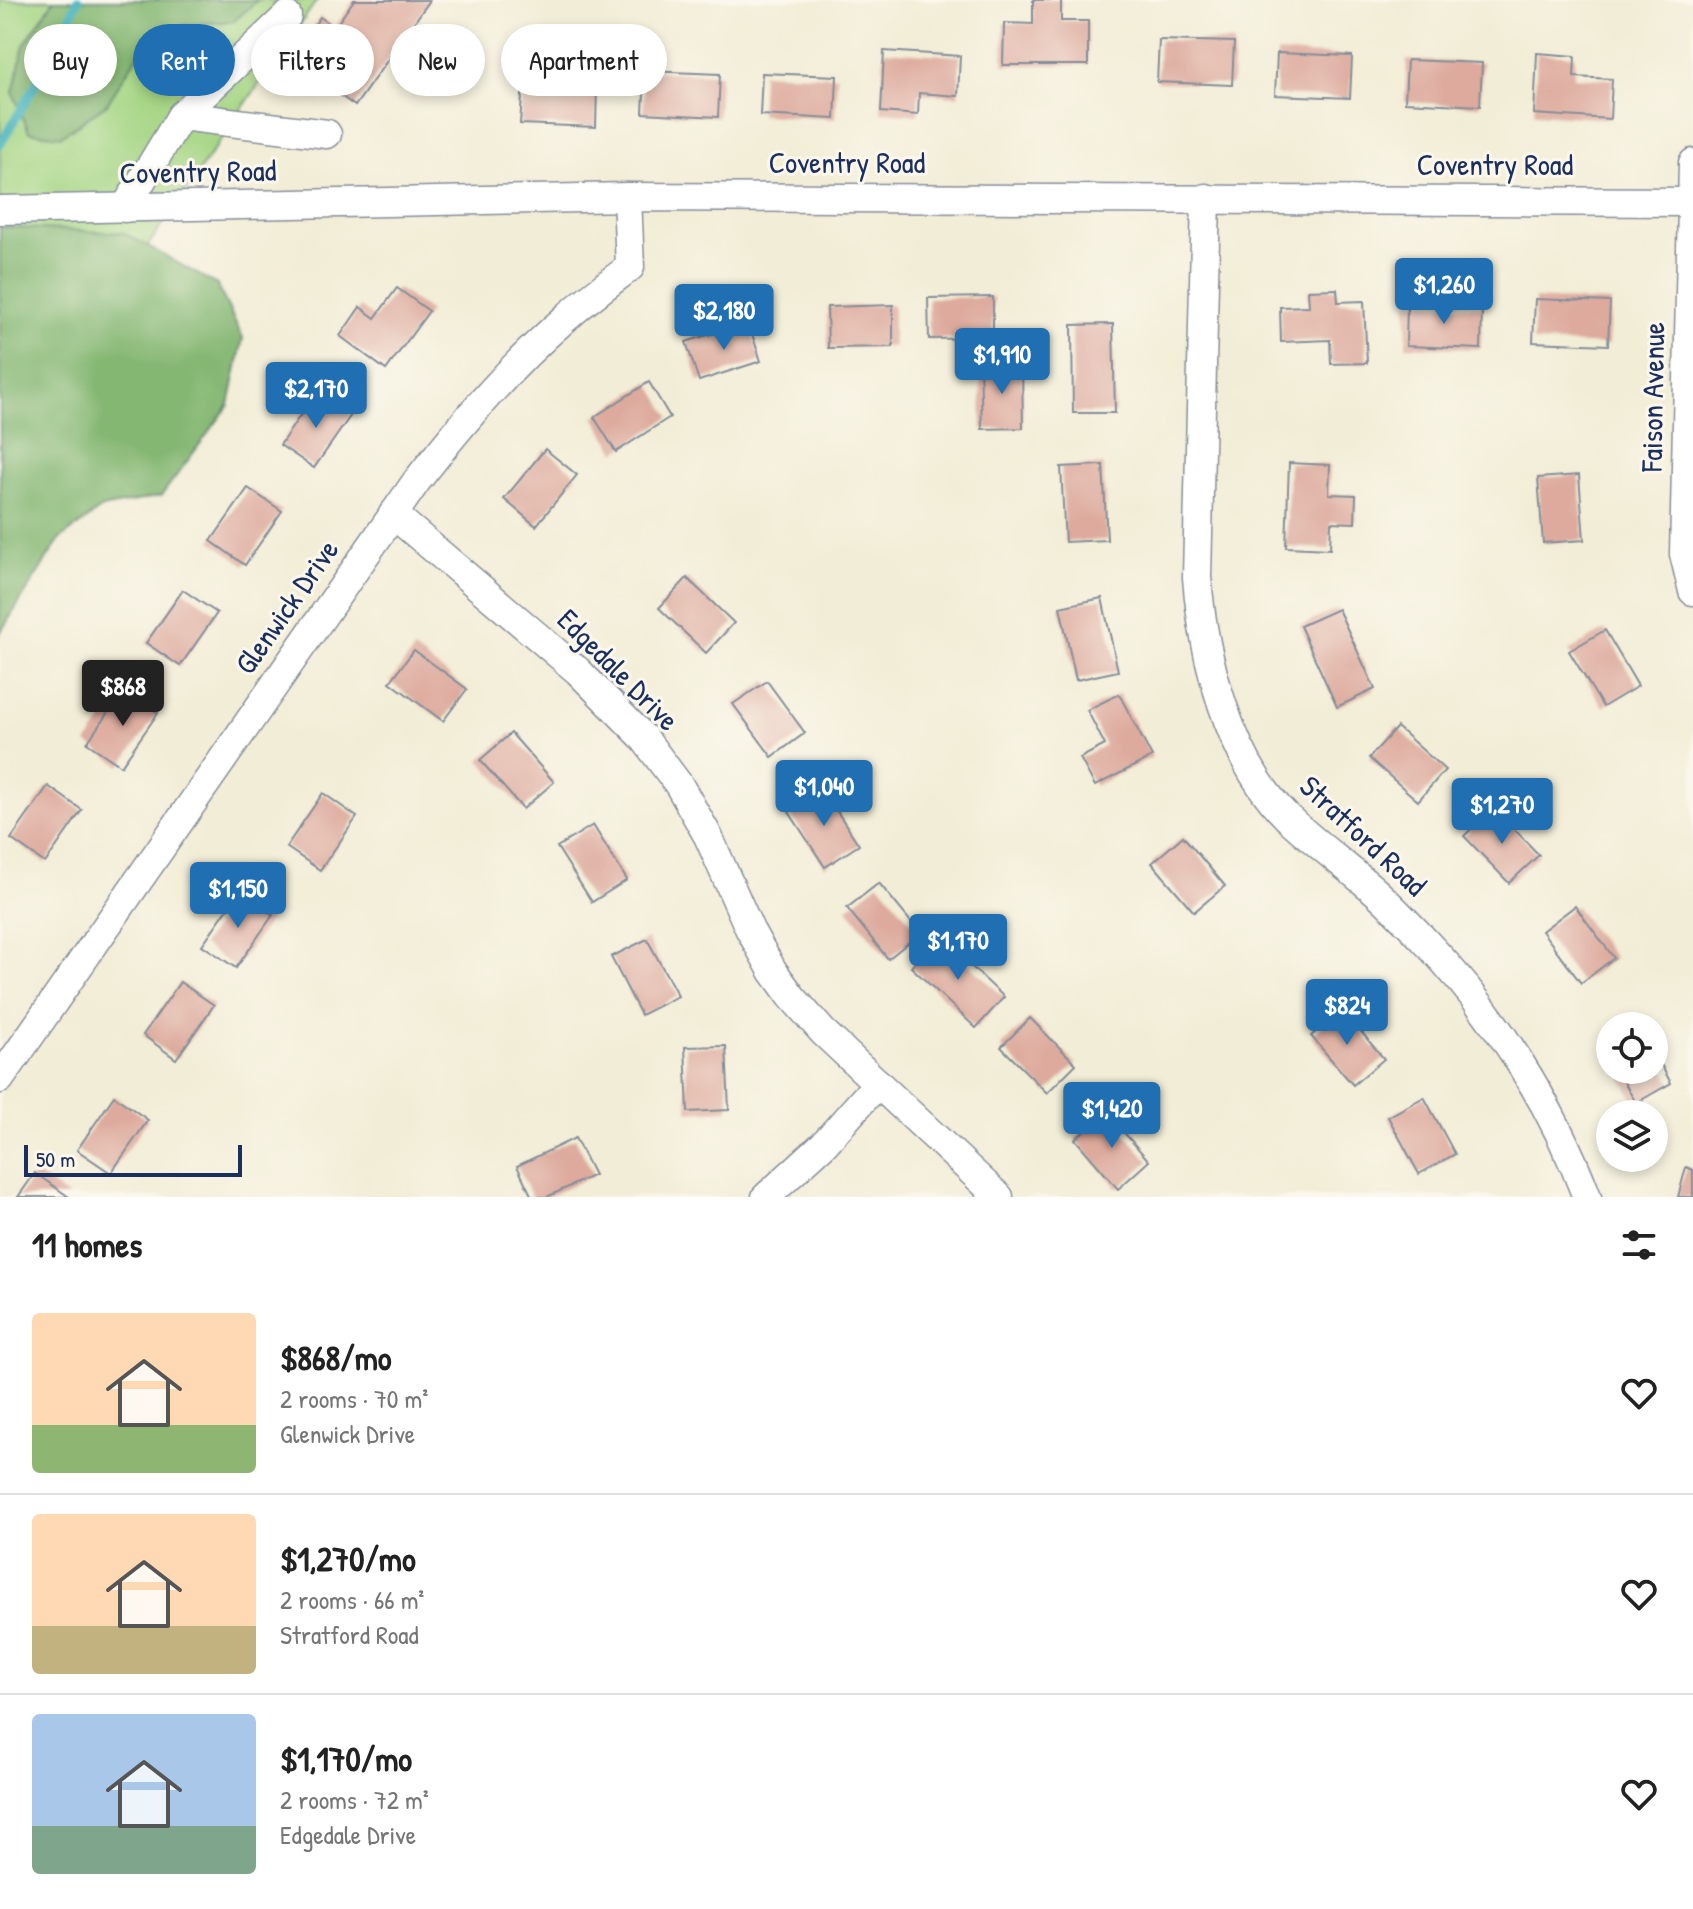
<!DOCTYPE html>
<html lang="en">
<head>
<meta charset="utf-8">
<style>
	body { margin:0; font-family:"Patrick Hand",sans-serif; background:#f2f2f2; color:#222; height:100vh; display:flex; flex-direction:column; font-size:30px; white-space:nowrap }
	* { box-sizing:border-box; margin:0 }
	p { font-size:26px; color:#767676 }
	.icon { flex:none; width:44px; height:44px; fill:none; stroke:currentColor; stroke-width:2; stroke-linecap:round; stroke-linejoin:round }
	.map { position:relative; height:1197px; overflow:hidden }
	.details { display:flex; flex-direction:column; background:#fff; flex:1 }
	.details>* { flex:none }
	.top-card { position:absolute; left:24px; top:24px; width:800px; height:72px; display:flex; gap:16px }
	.controls { position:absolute; left:1596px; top:1012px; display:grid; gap:16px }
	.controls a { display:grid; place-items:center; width:72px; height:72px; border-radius:50%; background:#fff; box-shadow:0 4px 12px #0003; font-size:40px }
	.scale { position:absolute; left:24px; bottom:20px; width:218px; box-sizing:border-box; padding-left:8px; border:4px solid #1b2f5e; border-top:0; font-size:22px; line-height:28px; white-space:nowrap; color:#1b2f5e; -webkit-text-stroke:6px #fbf7ec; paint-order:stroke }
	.price { position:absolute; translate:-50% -68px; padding:0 18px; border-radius:8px; background:#1f6fb2; color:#fff; font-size:26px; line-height:52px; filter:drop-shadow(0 2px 4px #0008) }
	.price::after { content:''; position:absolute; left:50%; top:48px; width:24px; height:18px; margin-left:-12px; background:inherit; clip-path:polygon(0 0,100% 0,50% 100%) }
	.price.current { background:#222; color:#fff }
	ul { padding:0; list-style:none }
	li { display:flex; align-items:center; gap:24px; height:200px; padding:0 32px }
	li+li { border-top:2px solid #e0e0e0 }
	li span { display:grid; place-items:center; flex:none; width:224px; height:160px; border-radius:8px; color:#555 }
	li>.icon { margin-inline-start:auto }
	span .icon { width:96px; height:96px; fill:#fffc; stroke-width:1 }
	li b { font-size:34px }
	h2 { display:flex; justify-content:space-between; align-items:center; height:96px; padding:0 32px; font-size:34px }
	.tag { padding:0 28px; border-radius:36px; background:#fff; box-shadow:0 4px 12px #0003; font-size:28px; line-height:72px }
	.tag.current { background:#1f6fb2; color:#fff }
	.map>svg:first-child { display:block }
</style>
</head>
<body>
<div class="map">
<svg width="1693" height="1197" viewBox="0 0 1693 1197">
	<rect width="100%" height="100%" fill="#fbf7ec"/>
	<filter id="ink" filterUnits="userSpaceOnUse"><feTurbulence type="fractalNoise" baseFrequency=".0125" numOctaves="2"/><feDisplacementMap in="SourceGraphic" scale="16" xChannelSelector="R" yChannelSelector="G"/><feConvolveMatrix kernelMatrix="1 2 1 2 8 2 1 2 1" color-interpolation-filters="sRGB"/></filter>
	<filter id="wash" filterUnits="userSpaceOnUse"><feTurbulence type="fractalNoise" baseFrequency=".006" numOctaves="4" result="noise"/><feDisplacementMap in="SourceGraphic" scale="32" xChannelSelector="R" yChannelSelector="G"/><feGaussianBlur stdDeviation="1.8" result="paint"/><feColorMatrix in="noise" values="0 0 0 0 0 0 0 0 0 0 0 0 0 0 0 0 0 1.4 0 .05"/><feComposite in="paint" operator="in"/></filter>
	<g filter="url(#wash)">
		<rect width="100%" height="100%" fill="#f2edd6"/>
		<!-- green -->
		<polygon fill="#a6d685" stroke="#608272" stroke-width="2" points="0,0 317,0 0,460"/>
		<!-- forest -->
		<g fill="#84b772" stroke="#507368" stroke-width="2">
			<polygon points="54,0 258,0 234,21 183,25 140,51 107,104 61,136 29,132 13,93 24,45"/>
			<polygon points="0,227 124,233 217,285 243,338 229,405 161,496 102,508 59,540 0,633"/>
		</g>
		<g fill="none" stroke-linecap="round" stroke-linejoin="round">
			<!-- stream -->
			<polyline stroke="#44b4bd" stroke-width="9" points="0,145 54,53 78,0"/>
		</g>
		<g id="blocks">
			<!-- building -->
			<g fill="#ddaa9d">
				<polygon points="354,0 430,0 355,106 290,59 320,17 335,27"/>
				<polygon points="1033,0 1061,0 1061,21 1088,21 1088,65 1003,65 1004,23 1033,24"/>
				<polygon points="1159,40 1234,42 1232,85 1157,82"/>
				<polygon points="884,51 960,56 958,96 919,93 918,115 881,112"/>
				<polygon points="1277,53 1352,56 1350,98 1275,95"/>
				<polygon points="1537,53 1575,56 1574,77 1612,79 1610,119 1534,114"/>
				<polygon points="1407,60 1482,63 1480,106 1405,102"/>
				<polygon points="645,71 720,74 718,117 643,113"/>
				<polygon points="762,73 837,76 835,119 760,115"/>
				<polygon points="523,82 597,85 596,127 520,124"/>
				<polygon points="397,288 429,311 386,370 340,336 360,307 375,318"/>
				<polygon points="1337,289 1338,302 1364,301 1367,363 1331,364 1330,340 1281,342 1280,307 1309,306 1308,290"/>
				<polygon points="993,297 993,338 929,339 928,298"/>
				<polygon points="1535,299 1610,302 1608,345 1533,342"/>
				<polygon points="1407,303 1482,307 1481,349 1406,346"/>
				<polygon points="893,305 893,347 828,348 827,307"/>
				<polygon points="748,322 761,361 699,381 686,342"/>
				<polygon points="1113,324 1115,413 1073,413 1072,325"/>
				<polygon points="1022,363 1023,428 982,429 980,364"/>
				<polygon points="649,382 670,417 616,452 594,417"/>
				<polygon points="317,391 351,415 314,468 280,445"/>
				<polygon points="545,449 577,475 536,526 504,499"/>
				<polygon points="1289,463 1330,465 1329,494 1356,495 1355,523 1331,522 1330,549 1286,547"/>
				<polygon points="1103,465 1107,540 1065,542 1061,467"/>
				<polygon points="1579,475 1584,540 1543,543 1538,478"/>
				<polygon points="248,488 282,511 245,565 211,541"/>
				<polygon points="687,578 734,623 706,653 659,608"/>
				<polygon points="183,590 217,613 180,666 146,643"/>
				<polygon points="1102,598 1118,671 1076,680 1060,607"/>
				<polygon points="1338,609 1375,689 1337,707 1300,626"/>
				<polygon points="1605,630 1638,686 1603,707 1569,651"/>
				<polygon points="414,650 467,689 443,721 390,682"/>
				<polygon points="767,681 805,733 772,757 733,704"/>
				<polygon points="124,689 158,713 121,766 87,743"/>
				<polygon points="1119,694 1152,757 1095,786 1080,758 1105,745 1087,710"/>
				<polygon points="1397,727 1445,770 1418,801 1369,758"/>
				<polygon points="511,733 554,782 523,809 480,760"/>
				<polygon points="48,786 82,810 45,863 11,839"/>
				<polygon points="823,790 859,845 825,867 789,812"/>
				<polygon points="323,793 357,817 320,870 286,847"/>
				<polygon points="1494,808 1539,855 1509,883 1464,836"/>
				<polygon points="593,825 627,880 592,902 557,847"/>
				<polygon points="1183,836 1225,886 1194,912 1152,863"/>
				<polygon points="879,883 920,933 888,959 847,908"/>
				<polygon points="240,891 273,915 236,968 202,945"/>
				<polygon points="1575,906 1614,958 1581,983 1542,931"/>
				<polygon points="940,937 1004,997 976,1028 911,967"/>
				<polygon points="647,939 678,996 641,1015 611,957"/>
				<polygon points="180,982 214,1005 176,1059 143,1035"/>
				<polygon points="1342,1009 1384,1059 1353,1085 1311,1036"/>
				<polygon points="1030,1018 1076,1064 1047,1093 1001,1047"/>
				<polygon points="726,1046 729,1110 688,1112 685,1047"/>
				<polygon points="1654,1052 1671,1083 1636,1103 1617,1070 1654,1070"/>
				<polygon points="114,1096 148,1120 111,1173 77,1150"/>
				<polygon points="1424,1097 1455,1154 1419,1174 1388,1117"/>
				<polygon points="1106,1112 1149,1161 1118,1189 1075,1139"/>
				<polygon points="575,1138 594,1175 547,1197 532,1197 517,1166"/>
				<polygon points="1686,1167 1693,1170 1693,1197 1678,1197"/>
				<polygon points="35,1173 69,1197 18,1197"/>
			</g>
		</g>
	</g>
	<g filter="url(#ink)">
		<use href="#blocks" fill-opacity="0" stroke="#868e9a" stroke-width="2"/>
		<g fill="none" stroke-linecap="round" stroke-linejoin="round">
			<defs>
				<g id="minor">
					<polyline points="181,116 287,16"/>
					<polyline points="1693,163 1684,554 1693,591"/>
					<path d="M1206,198L1197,577C1203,656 1229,760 1287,817C1315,843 1346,866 1375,891C1393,907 1410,925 1426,942C1495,1014 1552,1104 1587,1197"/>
					<polyline points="125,208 181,116 327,134"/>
					<polyline points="0,210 627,197 1693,202"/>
					<polyline points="393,514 578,671 643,737 679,785 708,836 750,930 773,971 792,997 823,1032 999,1197"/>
					<path d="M0,1079L416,482C462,423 510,366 567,317C587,299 609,283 630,267L627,197"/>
					<polyline points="766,1197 824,1144 878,1083"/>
				</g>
			</defs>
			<!-- minor casing -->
			<use href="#minor" stroke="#868e9a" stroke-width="31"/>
			<!-- minor -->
			<use href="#minor" stroke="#fff" stroke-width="28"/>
		</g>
	</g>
	<g text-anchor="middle" stroke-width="6" stroke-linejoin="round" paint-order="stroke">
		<!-- street labels -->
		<g font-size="30" fill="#1b2f5e" stroke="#fbf7ec">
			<text x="847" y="173">Coventry Road</text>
			<text x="1495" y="175">Coventry Road</text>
			<text transform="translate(198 172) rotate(-1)" y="10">Coventry Road</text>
			<text transform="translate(1653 397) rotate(-89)" y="10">Faison Avenue</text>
			<text transform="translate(287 607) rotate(-55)" y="10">Glenwick Drive</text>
			<text transform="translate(618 670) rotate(45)" y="10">Edgedale Drive</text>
			<text transform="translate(1363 836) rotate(43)" y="10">Stratford Road</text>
		</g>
	</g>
</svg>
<div class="controls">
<a><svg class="icon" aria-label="locate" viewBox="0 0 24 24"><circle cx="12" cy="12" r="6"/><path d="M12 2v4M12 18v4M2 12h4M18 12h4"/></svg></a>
<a><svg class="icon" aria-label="layers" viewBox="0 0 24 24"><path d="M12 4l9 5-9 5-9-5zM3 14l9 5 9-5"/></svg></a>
</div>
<div class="scale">50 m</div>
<b class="price" style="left:1444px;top:326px">$1,260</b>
<b class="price" style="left:724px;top:352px">$2,180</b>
<b class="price" style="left:1002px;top:396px">$1,910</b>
<b class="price" style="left:316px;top:430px">$2,170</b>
<b class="price current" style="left:123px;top:728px">$868</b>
<b class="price" style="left:824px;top:828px">$1,040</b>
<b class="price" style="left:1502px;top:846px">$1,270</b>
<b class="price" style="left:238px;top:930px">$1,150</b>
<b class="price" style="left:958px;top:982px">$1,170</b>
<b class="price" style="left:1347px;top:1047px">$824</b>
<b class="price" style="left:1112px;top:1150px">$1,420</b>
<div class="top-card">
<a class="tag">Buy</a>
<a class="tag current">Rent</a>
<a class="tag">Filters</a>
<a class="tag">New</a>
<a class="tag">Apartment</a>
</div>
</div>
<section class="details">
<h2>11 homes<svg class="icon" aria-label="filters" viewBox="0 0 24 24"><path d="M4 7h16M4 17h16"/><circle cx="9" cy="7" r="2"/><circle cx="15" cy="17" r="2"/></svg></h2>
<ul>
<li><span style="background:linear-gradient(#ffd9b3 70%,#8fb573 0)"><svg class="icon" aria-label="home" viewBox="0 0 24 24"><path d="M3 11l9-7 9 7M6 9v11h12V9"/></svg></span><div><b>$868/mo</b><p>2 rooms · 70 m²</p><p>Glenwick Drive</p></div><svg class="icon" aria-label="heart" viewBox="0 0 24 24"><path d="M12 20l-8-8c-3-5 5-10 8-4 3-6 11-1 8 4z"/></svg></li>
<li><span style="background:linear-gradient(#ffd9b3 70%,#c2b280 0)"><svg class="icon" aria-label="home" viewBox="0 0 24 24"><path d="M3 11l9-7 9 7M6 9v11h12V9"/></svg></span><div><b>$1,270/mo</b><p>2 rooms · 66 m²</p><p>Stratford Road</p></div><svg class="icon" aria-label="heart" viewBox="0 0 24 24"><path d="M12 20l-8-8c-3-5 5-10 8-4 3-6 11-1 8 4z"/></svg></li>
<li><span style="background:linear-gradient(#a9c7e8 70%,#7fa58c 0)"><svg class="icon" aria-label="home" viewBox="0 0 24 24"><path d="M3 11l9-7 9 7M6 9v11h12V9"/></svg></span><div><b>$1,170/mo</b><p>2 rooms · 72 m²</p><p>Edgedale Drive</p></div><svg class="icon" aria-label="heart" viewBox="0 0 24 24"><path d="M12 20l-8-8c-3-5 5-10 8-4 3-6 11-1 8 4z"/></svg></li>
</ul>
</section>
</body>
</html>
